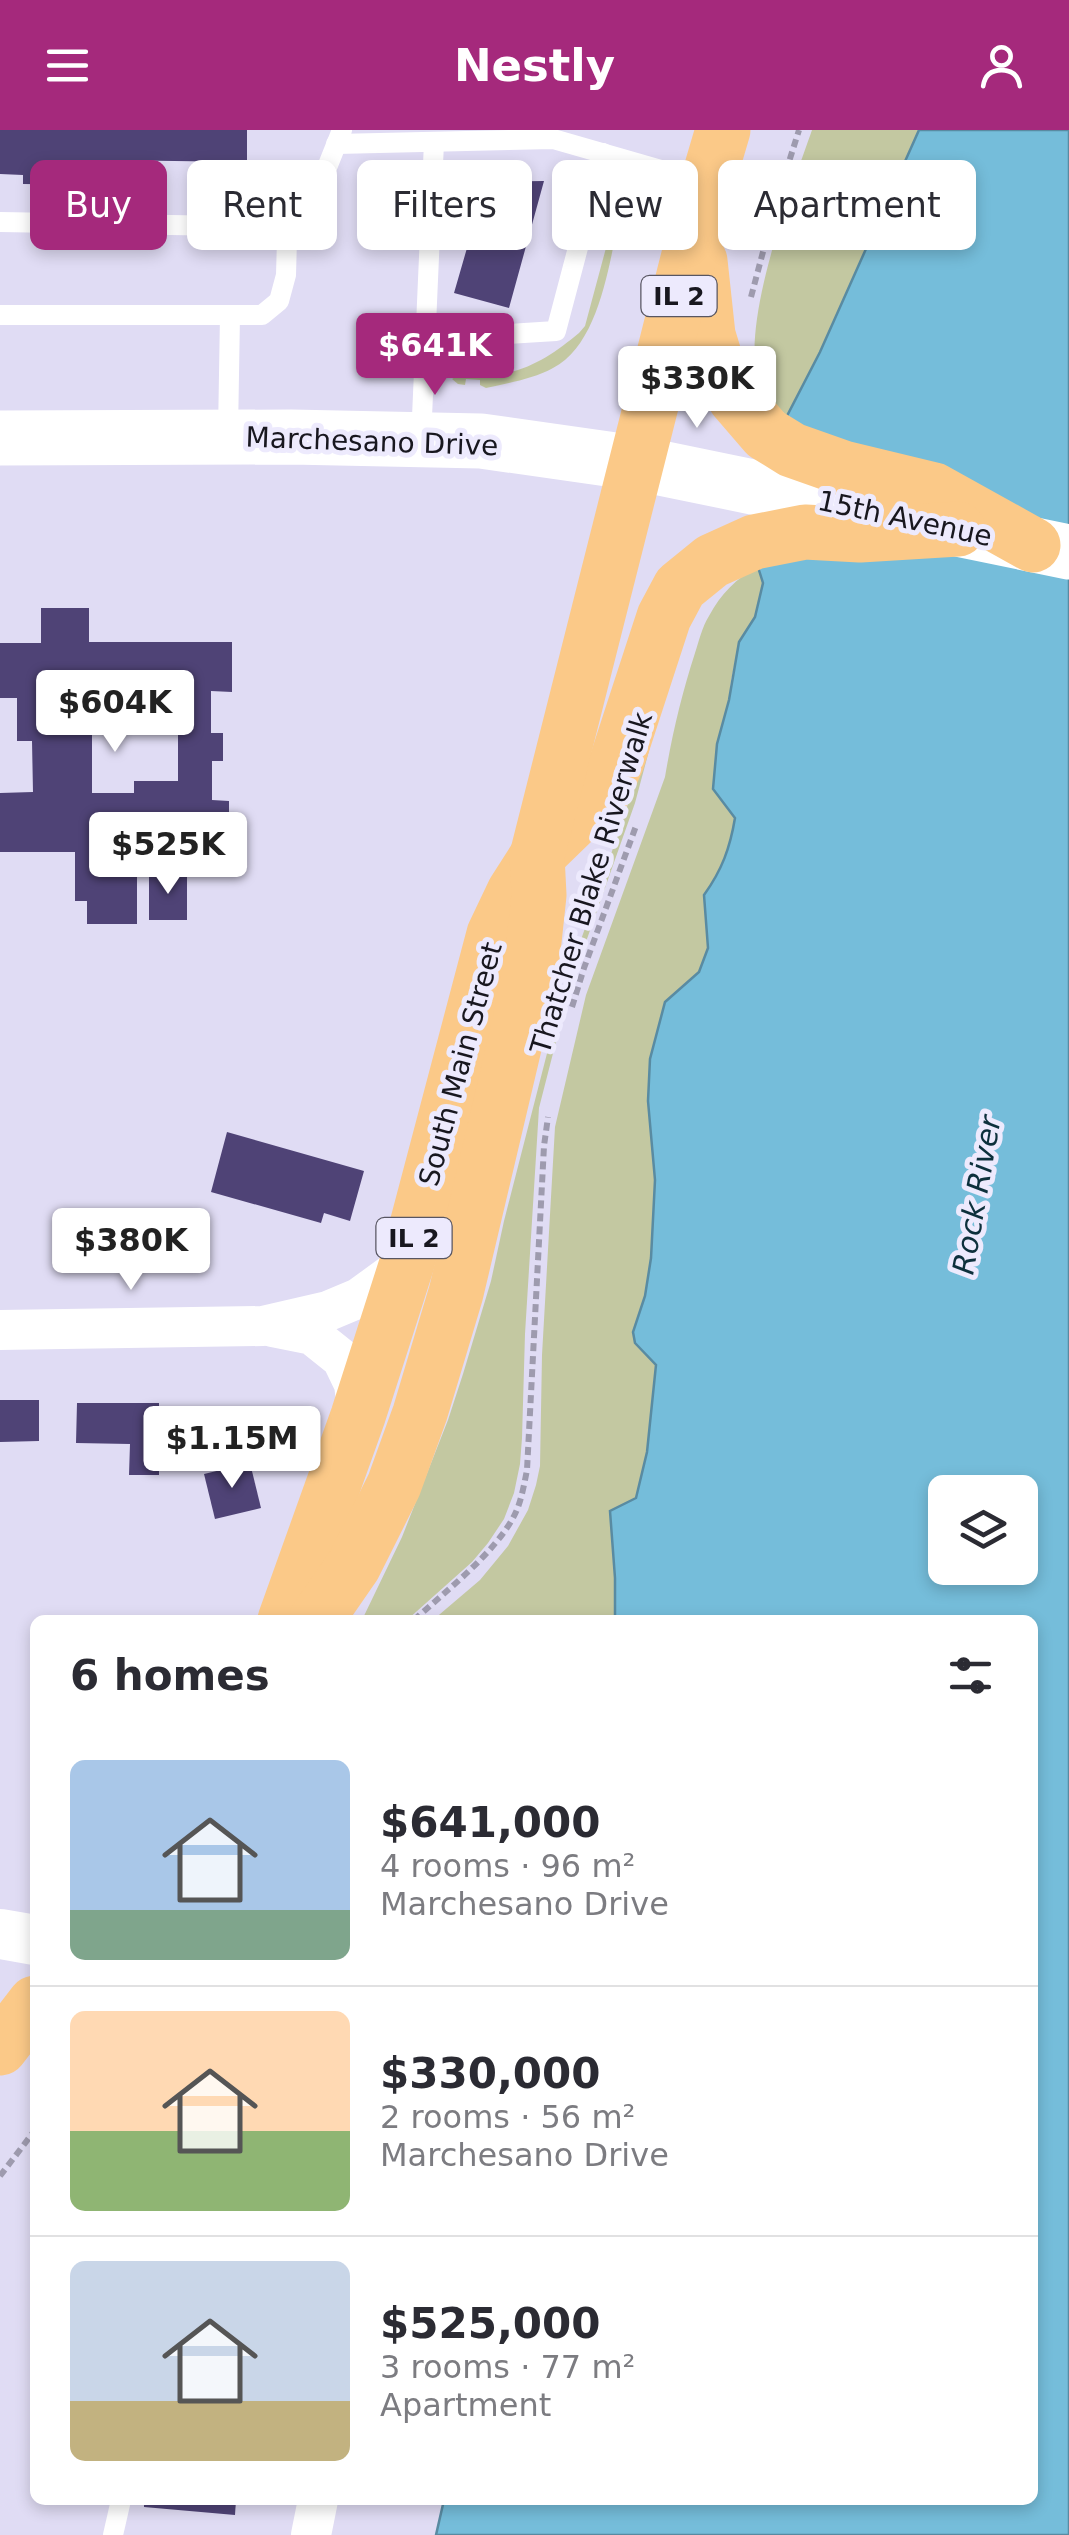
<!DOCTYPE html>
<html lang="en">
<head>
<meta charset="utf-8">
<style>
	body { margin:0; font-family:"DejaVu Sans",sans-serif; background:#f2f2f3; color:#2b2b33; height:100vh; display:flex; flex-direction:column; font-size:38px; white-space:nowrap }
	* { box-sizing:border-box; margin:0 }
	p { font-size:32px; color:#7c7c81 }
	.icon { flex:none; width:55px; height:55px; fill:none; stroke:currentColor; stroke-width:2; stroke-linecap:round; stroke-linejoin:round }
	.map { position:relative; flex:1; overflow:hidden }
	.drawer { position:absolute; left:30px; top:1485px; width:1008px; height:890px; display:flex; flex-direction:column; background:#fff; border-radius:15px; box-shadow:0 5px 15px #0003 }
	.drawer>* { flex:none }
	.guide { position:absolute; left:30px; top:30px; width:1010px; height:90px; display:flex; gap:20px }
	.fabs { position:absolute; left:928px; top:1345px; display:grid; gap:20px }
	.fabs a { display:grid; place-items:center; width:110px; height:110px; border-radius:15px; background:#fff; box-shadow:0 5px 15px #0003; font-size:50px }
	.price { position:absolute; translate:-50% -85px; padding:0 22px; border-radius:10px; background:#fff; color:#222; font-size:32px; line-height:65px; filter:drop-shadow(0 2px 5px #0008) }
	.price::after { content:''; position:absolute; left:50%; top:60px; width:30px; height:22px; margin-left:-15px; background:inherit; clip-path:polygon(0 0,100% 0,50% 100%) }
	.price.active { background:#a5297c; color:#fff }
	ul { padding:0; list-style:none }
	li { display:flex; align-items:center; gap:30px; height:250px; padding:0 40px }
	li+li { border-top:2px solid #e1e1e2 }
	li span { display:grid; place-items:center; flex:none; width:280px; height:200px; border-radius:15px; color:#555 }
	li>.icon { margin-inline-start:auto }
	span .icon { width:120px; height:120px; fill:#fffc; stroke-width:1 }
	li b { font-size:42px }
	h2 { display:flex; justify-content:space-between; align-items:center; height:120px; padding:0 40px; font-size:42px }
	.tag { padding:0 35px; border-radius:15px; background:#fff; box-shadow:0 5px 15px #0003; font-size:35px; line-height:90px }
	.tag.active { background:#a5297c; color:#fff }
	header { display:flex; justify-content:space-between; align-items:center; height:130px; padding:0 40px; background:#a5297c; color:#fff; font-size:45px; font-weight:700 }
	.map>svg:first-child { display:block }
</style>
</head>
<body>
<header><svg class="icon" aria-label="menu" viewBox="0 0 24 24"><path d="M4 6h16M4 12h16M4 18h16"/></svg>Nestly<svg class="icon" aria-label="person" viewBox="0 0 24 24"><circle cx="12" cy="8" r="4"/><path d="M4 21q1-7 8-7t8 7"/></svg></header>
<div class="map">
<svg width="1069" height="2405" viewBox="0 0 1069 2405">
	<rect width="100%" height="100%" fill="#e0dcf4"/>
	<!-- green -->
	<g fill="#c3c8a1">
		<path d="M812,0H919L806,253L787,286C780,279 770,272 764,264C731,213 793,55 812,0Z"/>
		<path d="M617,77L620,85C609,132 600,214 553,238C533,249 508,253 486,258L480,255V250L466,249L465,255L458,254L452,249C467,239 484,246 500,244C531,240 556,222 579,203L585,196Z"/>
		<path d="M758,437L763,453L760,468L755,487L739,512L731,551L729,570L717,614L713,659L735,688C730,718 722,740 704,765L708,818L699,842L665,872L648,971L655,1050L651,1128L645,1166L633,1202L635,1213L656,1235L647,1322L636,1368L610,1381L615,1448V1490H433L480,1450L508,1416L528,1380L536,1355L540,1336L542,1225L555,997L586,865L665,647C672,605 682,563 695,523C699,511 702,497 709,486C721,464 736,448 758,437Z"/>
		<polygon points="657,566 650,617 635,673 570,857 539,978 525,1204 522,1308 520,1334 514,1363 504,1389 488,1413 472,1432 407,1490 362,1490 402,1407 448,1290 463,1244 491,1151 504,1091 563,861 625,684"/>
	</g>
	<!-- water -->
	<path fill="#75bdda" stroke="#598ba2" stroke-width="2.5" fill-rule="evenodd" d="M919,0H1069V2405H436L444,2370H1032V1490H615V1448L610,1381L636,1368L647,1322L656,1235L635,1213L633,1202L645,1166L651,1128L655,1050L648,971L650,929L665,872L699,842L708,818L704,765C722,740 730,718 735,688L713,659L717,614L729,570L739,512L755,487L763,453L758,437L787,286L820,222ZM945,1362H1020V1438H945Z"/>
	<!-- building -->
	<g fill="#4f4376" fill-rule="evenodd">
		<polygon points="0,0 247,0 247,32 102,30 102,55 23,54 23,45 0,44"/>
		<polygon points="544,51 509,178 454,163 467,118 449,113 465,52"/>
		<path d="M41,478H89V512H232V562L211,561V603H223V631H212V670L229,671V728H137V794H87V771H75V722H0V663L33,662L32,611H17V568H0V513H41ZM92,566H178V651H134V663H92Z"/>
		<rect x="149" y="744" width="38" height="46"/>
		<polygon points="227,1002 364,1041 350,1091 324,1083 321,1093 211,1062"/>
		<polygon points="0,1270 39,1270 39,1311 0,1312"/>
		<polygon points="77,1273 159,1273 159,1345 129,1345 130,1314 76,1313"/>
		<polygon points="250,1333 261,1378 215,1389 204,1344"/>
		<polygon points="144,2370 236,2370 235,2385 144,2377"/>
	</g>
	<g fill="none" stroke-linecap="round" stroke-linejoin="round">
		<!-- path -->
		<g stroke="#9e9bae" stroke-width="6" stroke-dasharray="8 5" stroke-linecap="butt">
			<polyline points="751,167 776,73 799,0"/>
			<polyline points="572,877 584,838 636,696"/>
			<path d="M414,1490C445,1462 495,1423 514,1386C521,1373 524,1355 527,1340L544,1016L548,987"/>
			<polyline points="0,2046 35,2000"/>
		</g>
		<!-- service -->
		<g stroke="#fff" stroke-width="20">
			<polyline points="336,14 553,9 703,52"/>
			<polyline points="0,92 277,97 287,109"/>
			<polyline points="0,185 262,185 279,171 286,145 287,109 310,80 342,0"/>
			<polyline points="426,209 556,201 603,23"/>
			<polyline points="228,303 230,185"/>
			<polyline points="421,310 434,12"/>
			<polyline points="113,2405 121,2370"/>
		</g>
		<!-- minor -->
		<g stroke="#fff" stroke-width="40">
			<polyline points="272,1197 312,1205 342,1229 354,1254 358,1286"/>
			<polyline points="0,1200 263,1196 328,1181 359,1168 407,1133"/>
			<polyline points="311,2405 318,2370"/>
		</g>
		<!-- tertiary -->
		<polyline stroke="#fff" stroke-width="50" points="0,1804 35,1810"/>
		<!-- secondary -->
		<polyline stroke="#fff" stroke-width="55" points="0,308 291,307 481,311 636,333 1069,422"/>
		<!-- primary -->
		<g stroke="#fbc988" stroke-width="55">
			<polyline points="700,131 708,205 718,238 735,268 766,304 792,320 843,338 934,360 1033,415"/>
			<polyline points="285,1490 358,1286 407,1133 494,804 514,762 537,726 603,662 617,631 664,487 680,457 712,431 754,412 805,402 860,405 958,399"/>
			<polyline points="316,1490 354,1435 394,1355 420,1283 456,1163 520,892 533,821 539,765 537,726 707,54 723,0"/>
			<polyline points="0,1918 35,1873"/>
		</g>
	</g>
	<g text-anchor="middle" stroke-width="10" stroke-linejoin="round" paint-order="stroke">
		<!-- shield labels -->
		<g fill="#edeafd" stroke="#585662" stroke-width="2.5">
			<rect x="641.5" y="146" width="75" height="40" rx="8"/>
			<rect x="376.5" y="1088" width="75" height="40" rx="8"/>
		</g>
		<g font-size="25" font-weight="bold" fill="#18171f">
			<text x="679" y="175">IL 2</text>
			<text x="414" y="1117">IL 2</text>
		</g>
		<!-- street labels -->
		<g font-size="28" fill="#18171f" stroke="#edeafd">
			<text transform="translate(372 311) rotate(2)" y="10">Marchesano Drive</text>
			<text transform="translate(905 388) rotate(12)" y="10">15th Avenue</text>
			<text transform="translate(591 753) rotate(-73)" y="10">Thatcher Blake Riverwalk</text>
			<text transform="translate(460 934) rotate(-75)" y="10">South Main Street</text>
		</g>
		<!-- water labels -->
		<g font-size="30" font-style="italic" fill="#0d303c" stroke="#edeafd">
			<text transform="translate(977 1065) rotate(-80)" y="10">Rock River</text>
		</g>
	</g>
</svg>
<div class="fabs">
<a><svg class="icon" aria-label="layers" viewBox="0 0 24 24"><path d="M12 4l9 5-9 5-9-5zM3 14l9 5 9-5"/></svg></a>
</div>
<b class="price active" style="left:435px;top:268px">$641K</b>
<b class="price" style="left:697px;top:301px">$330K</b>
<b class="price" style="left:115px;top:625px">$604K</b>
<b class="price" style="left:168px;top:767px">$525K</b>
<b class="price" style="left:131px;top:1163px">$380K</b>
<b class="price" style="left:232px;top:1361px">$1.15M</b>
<div class="guide">
<a class="tag active">Buy</a>
<a class="tag">Rent</a>
<a class="tag">Filters</a>
<a class="tag">New</a>
<a class="tag">Apartment</a>
</div>
<section class="drawer">
<h2>6 homes<svg class="icon" aria-label="filters" viewBox="0 0 24 24"><path d="M4 7h16M4 17h16"/><circle cx="9" cy="7" r="2"/><circle cx="15" cy="17" r="2"/></svg></h2>
<ul>
<li><span style="background:linear-gradient(#a9c7e8 75%,#7fa58c 0)"><svg class="icon" aria-label="home" viewBox="0 0 24 24"><path d="M3 11l9-7 9 7M6 9v11h12V9"/></svg></span><div><b>$641,000</b><p>4 rooms · 96 m²</p><p>Marchesano Drive</p></div></li>
<li><span style="background:linear-gradient(#ffd9b3 60%,#8fb573 0)"><svg class="icon" aria-label="home" viewBox="0 0 24 24"><path d="M3 11l9-7 9 7M6 9v11h12V9"/></svg></span><div><b>$330,000</b><p>2 rooms · 56 m²</p><p>Marchesano Drive</p></div></li>
<li><span style="background:linear-gradient(#c9d6e8 70%,#c2b280 0)"><svg class="icon" aria-label="home" viewBox="0 0 24 24"><path d="M3 11l9-7 9 7M6 9v11h12V9"/></svg></span><div><b>$525,000</b><p>3 rooms · 77 m²</p><p>Apartment</p></div></li>
</ul>
</section>
</div>
</body>
</html>
